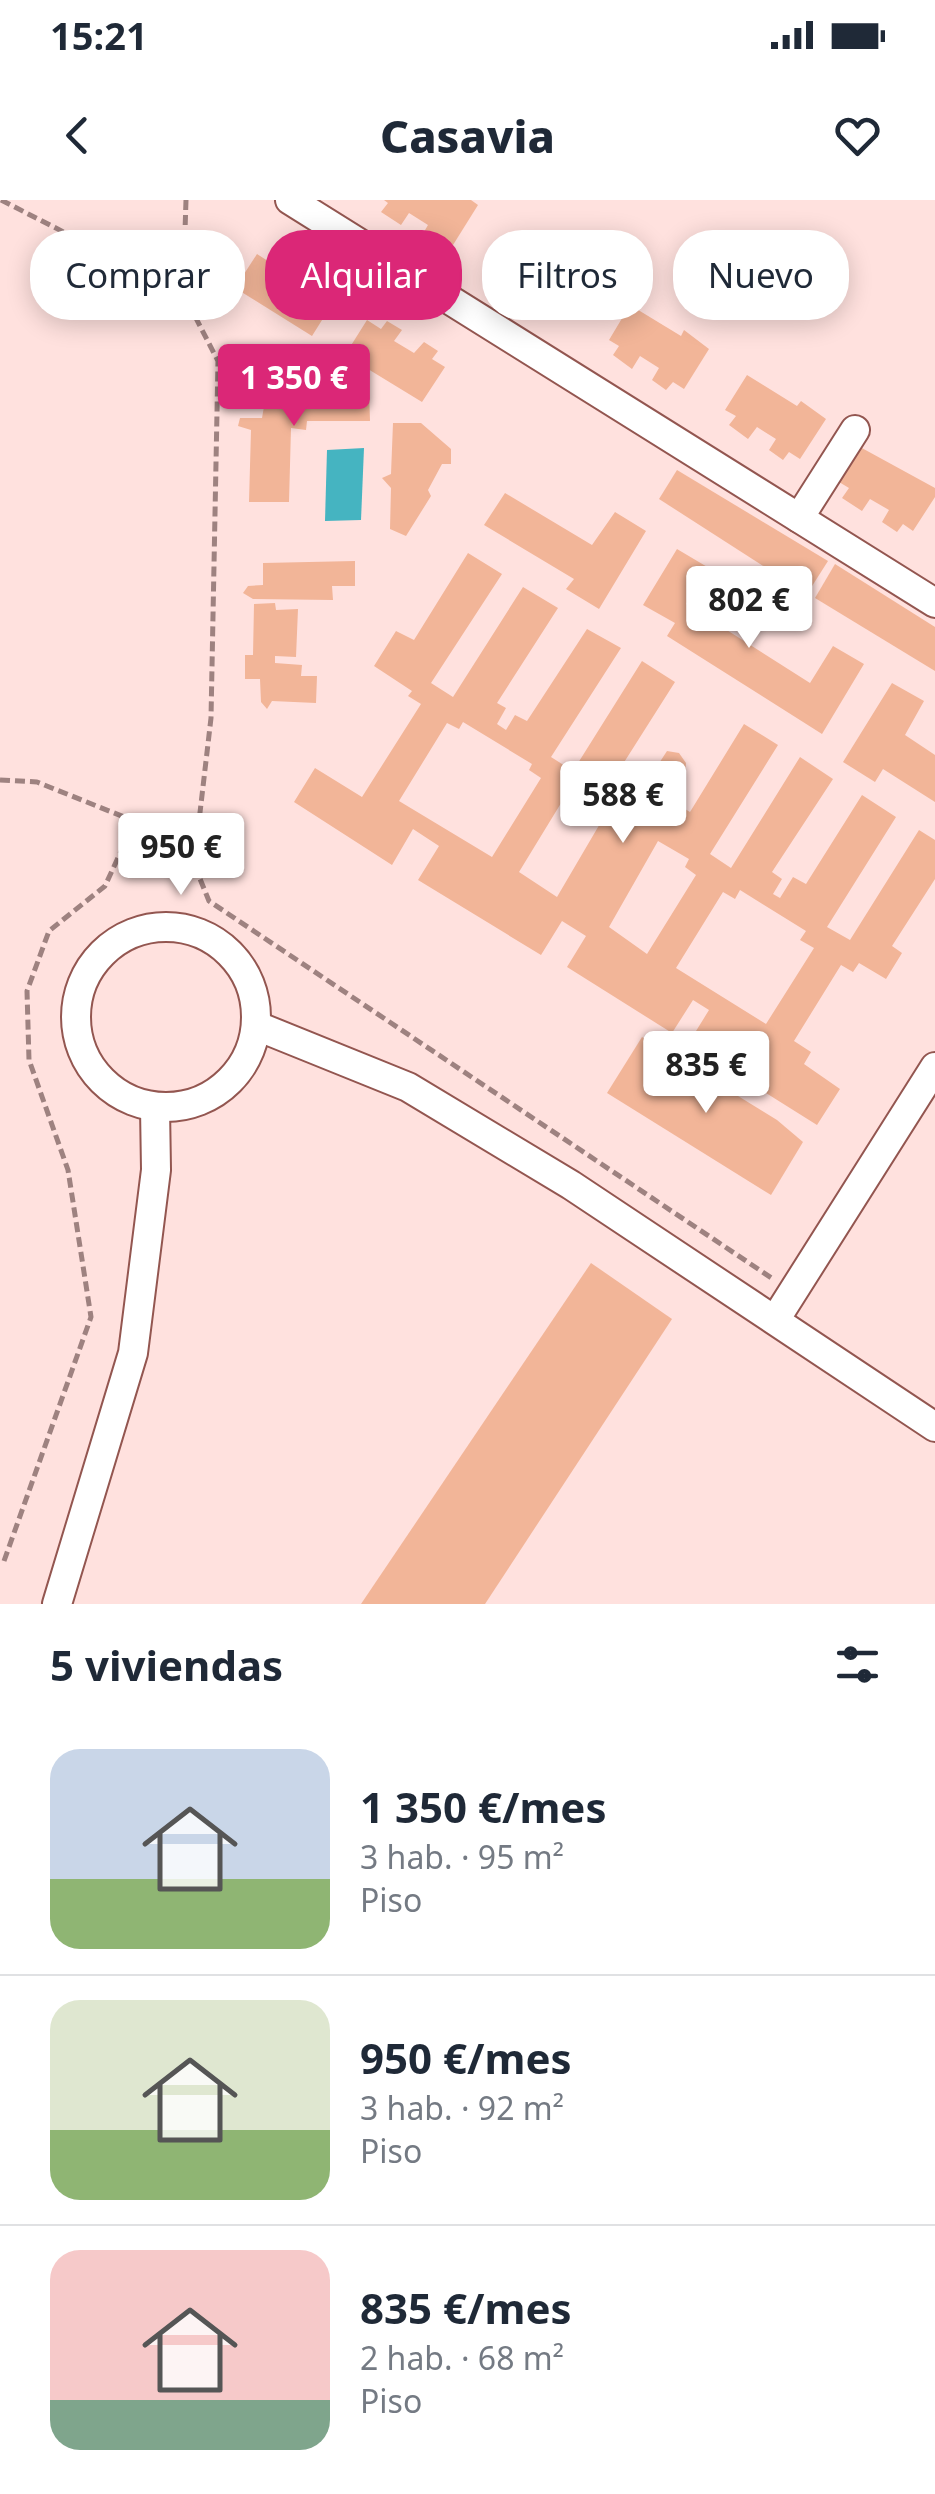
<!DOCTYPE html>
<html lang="es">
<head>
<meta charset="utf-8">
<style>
	body { margin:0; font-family:"Noto Sans",sans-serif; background:#f6f6f7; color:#1f2937; height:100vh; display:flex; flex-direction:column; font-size:38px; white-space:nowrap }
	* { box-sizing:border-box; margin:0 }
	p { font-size:32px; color:#747a83 }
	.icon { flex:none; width:55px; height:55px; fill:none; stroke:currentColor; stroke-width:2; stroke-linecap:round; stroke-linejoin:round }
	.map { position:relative; height:1404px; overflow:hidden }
	.panel { display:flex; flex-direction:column; background:#fff; flex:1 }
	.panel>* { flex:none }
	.top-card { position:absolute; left:30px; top:30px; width:875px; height:90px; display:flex; gap:20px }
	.price { position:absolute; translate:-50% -85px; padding:0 22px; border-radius:10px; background:#fff; color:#222; font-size:32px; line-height:65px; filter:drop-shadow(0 2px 5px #0008) }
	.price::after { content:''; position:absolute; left:50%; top:60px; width:30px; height:22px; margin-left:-15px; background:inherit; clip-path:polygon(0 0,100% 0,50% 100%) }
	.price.current { background:#db2777; color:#fff }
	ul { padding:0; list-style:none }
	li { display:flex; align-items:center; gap:30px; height:250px; padding:0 50px }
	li+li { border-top:2px solid #e0e1e3 }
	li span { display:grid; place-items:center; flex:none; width:280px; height:200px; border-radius:30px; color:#555 }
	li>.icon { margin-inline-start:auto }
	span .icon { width:120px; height:120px; fill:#fffc; stroke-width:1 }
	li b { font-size:42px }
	h2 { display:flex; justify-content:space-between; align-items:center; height:120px; padding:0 50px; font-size:42px }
	.tag { padding:0 35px; border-radius:40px; background:#fff; box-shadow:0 5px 25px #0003; font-size:35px; line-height:90px }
	.tag.current { background:#db2777; color:#fff }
	.status { display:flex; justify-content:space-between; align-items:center; height:70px; padding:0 50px; background:#fff; direction:ltr }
	.status svg { height:28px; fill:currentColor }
	header { display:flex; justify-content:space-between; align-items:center; height:130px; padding:0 50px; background:#fff; font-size:45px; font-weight:800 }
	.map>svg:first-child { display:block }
</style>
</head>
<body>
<div class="status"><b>15:21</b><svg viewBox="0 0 49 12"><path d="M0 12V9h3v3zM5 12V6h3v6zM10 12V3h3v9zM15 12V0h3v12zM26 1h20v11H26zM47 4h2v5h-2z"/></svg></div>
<header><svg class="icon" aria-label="back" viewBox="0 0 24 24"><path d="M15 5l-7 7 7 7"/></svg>Casavia<svg class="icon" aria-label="heart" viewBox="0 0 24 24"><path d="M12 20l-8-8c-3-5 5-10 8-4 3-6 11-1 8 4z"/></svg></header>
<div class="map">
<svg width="935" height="1404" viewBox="0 0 935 1404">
	<rect width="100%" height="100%" fill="#ffe1de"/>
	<!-- water -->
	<polygon fill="#45b4c1" points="364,248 361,320 325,321 327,250"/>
	<!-- building -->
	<g fill="#f2b598" fill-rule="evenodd">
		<polygon points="384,0 471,0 478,5 453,45 442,38 436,46 421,37 428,25 409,13 401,25 381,12 388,3"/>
		<polygon points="514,31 565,63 568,57 593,76 568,116 557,109 551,117 536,107 544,95 525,83 516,96 496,82 503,73 493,66"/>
		<polygon points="257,54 271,63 277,55 292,64 284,75 303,87 313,75 328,85 322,93 334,101 312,136 235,88"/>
		<polygon points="630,105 681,136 684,130 709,149 684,189 673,182 666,190 652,180 659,168 640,156 632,169 613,155 619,146 609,140"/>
		<polygon points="367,120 381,129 387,121 402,130 394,141 414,153 424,142 438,151 432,159 445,167 422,202 345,155"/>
		<polygon points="747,175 797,206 801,201 826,219 800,259 789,252 783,260 769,250 776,239 757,227 748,239 729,225 736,216 725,210"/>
		<polygon points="306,178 332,178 332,186 369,190 370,221 307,221 306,230 291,228 289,302 249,302 251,230 238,226 240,218 262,218 268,184 305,186"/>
		<polygon points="393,223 421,223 451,249 451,264 442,264 428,290 431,296 406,336 390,329 391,288 382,278 391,274"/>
		<polygon points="860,247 935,288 935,297 913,331 903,324 897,332 882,322 889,310 870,299 862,311 842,298 849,288 839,282"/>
		<polygon points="677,270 828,361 807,394 659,299"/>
		<polygon points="505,293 592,345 615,312 646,331 599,409 566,389 574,379 484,325"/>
		<polygon points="677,349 709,368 686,404 810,483 833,446 864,464 822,534 667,436 675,423 643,405"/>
		<path d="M468,353L502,374L431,483L453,497L523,387L558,408L497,503L506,508L497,524L506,530L515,515L527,521L587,429L621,448L551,557L573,571L642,461L675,482L616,575L624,580L619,589L646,607L652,598L641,591L667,551L679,553L686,563L685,575L670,600L690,612L744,524L778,545L710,654L731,668L800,557L833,579L772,672L782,679L773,694L780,698L793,677L806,684L862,595L896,617L827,727L850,740L919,630L935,640V679L892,746L902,753L886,779L859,763L853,772L841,765L794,841L811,852L804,864L840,889L817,925L688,844L709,810L693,800L672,833L567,767L586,736L562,721L541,755L418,680L439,646L413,629L392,665L294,602L315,568L362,597L421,504L408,496L412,491L374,466L396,431L414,440ZM463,522L532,564L529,570L541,578L492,657L399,601L447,523L459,529ZM566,595L578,602L582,595L608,610L557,697L519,672ZM658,641L689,659L685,667L696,675L647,754L609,727ZM740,690L806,731L800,740L814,748L766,824L676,768L723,692L735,699Z"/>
		<polygon points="355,361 355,386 332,386 333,400 253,399 243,393 248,386 263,385 263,363"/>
		<polygon points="835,364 935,427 935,471 815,398"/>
		<polygon points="275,403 276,410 298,409 296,457 275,456 275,463 302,465 301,476 317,476 316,503 272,501 267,509 261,502 260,479 245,479 245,455 253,455 254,404"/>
		<polygon points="892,483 924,501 905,535 935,555 935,602 883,569 875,582 843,562"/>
		<polygon points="642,837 777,920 803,942 771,995 607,893"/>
		<polygon points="591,1063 672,1119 485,1404 361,1404"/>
	</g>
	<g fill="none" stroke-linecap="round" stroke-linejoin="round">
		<defs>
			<g id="street">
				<polyline points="290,0 935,403"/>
				<polyline points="799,318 855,230"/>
				<circle cx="166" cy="817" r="90"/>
				<polyline points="257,826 408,887 571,985 935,1227"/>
				<polyline points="775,1120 935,867"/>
				<polyline points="57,1404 133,1153 156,970 155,908"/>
			</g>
		</defs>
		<!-- street casing -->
		<use href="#street" stroke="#935650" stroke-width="32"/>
		<!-- path -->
		<g stroke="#9e8280" stroke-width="5" stroke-dasharray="10 5" stroke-linecap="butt">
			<polyline points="1,0 183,93"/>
			<polyline points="186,0 183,93 218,161 211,518 194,664 209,701 773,1079"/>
			<polyline points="0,580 37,582 134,621"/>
			<polyline points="4,1361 91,1117 68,970 29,860 27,791 49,731 105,686 135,621 194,664"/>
		</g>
		<!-- street -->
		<use href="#street" stroke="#fff" stroke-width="28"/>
	</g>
</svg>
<b class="price current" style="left:294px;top:229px">1 350 €</b>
<b class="price" style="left:749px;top:451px">802 €</b>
<b class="price" style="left:623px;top:646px">588 €</b>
<b class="price" style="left:181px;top:698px">950 €</b>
<b class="price" style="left:706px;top:916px">835 €</b>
<div class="top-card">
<a class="tag">Comprar</a>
<a class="tag current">Alquilar</a>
<a class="tag">Filtros</a>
<a class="tag">Nuevo</a>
</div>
</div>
<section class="panel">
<h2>5 viviendas<svg class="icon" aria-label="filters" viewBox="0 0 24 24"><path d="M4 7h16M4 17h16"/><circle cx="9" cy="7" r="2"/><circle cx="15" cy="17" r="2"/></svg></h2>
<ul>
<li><span style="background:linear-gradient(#c9d6e8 65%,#8fb573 0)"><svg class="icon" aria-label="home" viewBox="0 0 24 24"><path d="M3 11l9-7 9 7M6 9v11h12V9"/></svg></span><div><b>1 350 €/mes</b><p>3 hab. · 95 m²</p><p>Piso</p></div></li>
<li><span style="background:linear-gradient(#dfe7d0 65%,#8fb573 0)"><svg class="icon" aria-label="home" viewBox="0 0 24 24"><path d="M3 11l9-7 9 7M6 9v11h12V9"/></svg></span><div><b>950 €/mes</b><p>3 hab. · 92 m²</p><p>Piso</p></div></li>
<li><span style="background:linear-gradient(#f6c9c9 75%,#7fa58c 0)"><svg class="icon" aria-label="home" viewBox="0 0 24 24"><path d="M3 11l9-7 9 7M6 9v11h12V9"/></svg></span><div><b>835 €/mes</b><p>2 hab. · 68 m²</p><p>Piso</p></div></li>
</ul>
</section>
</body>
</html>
